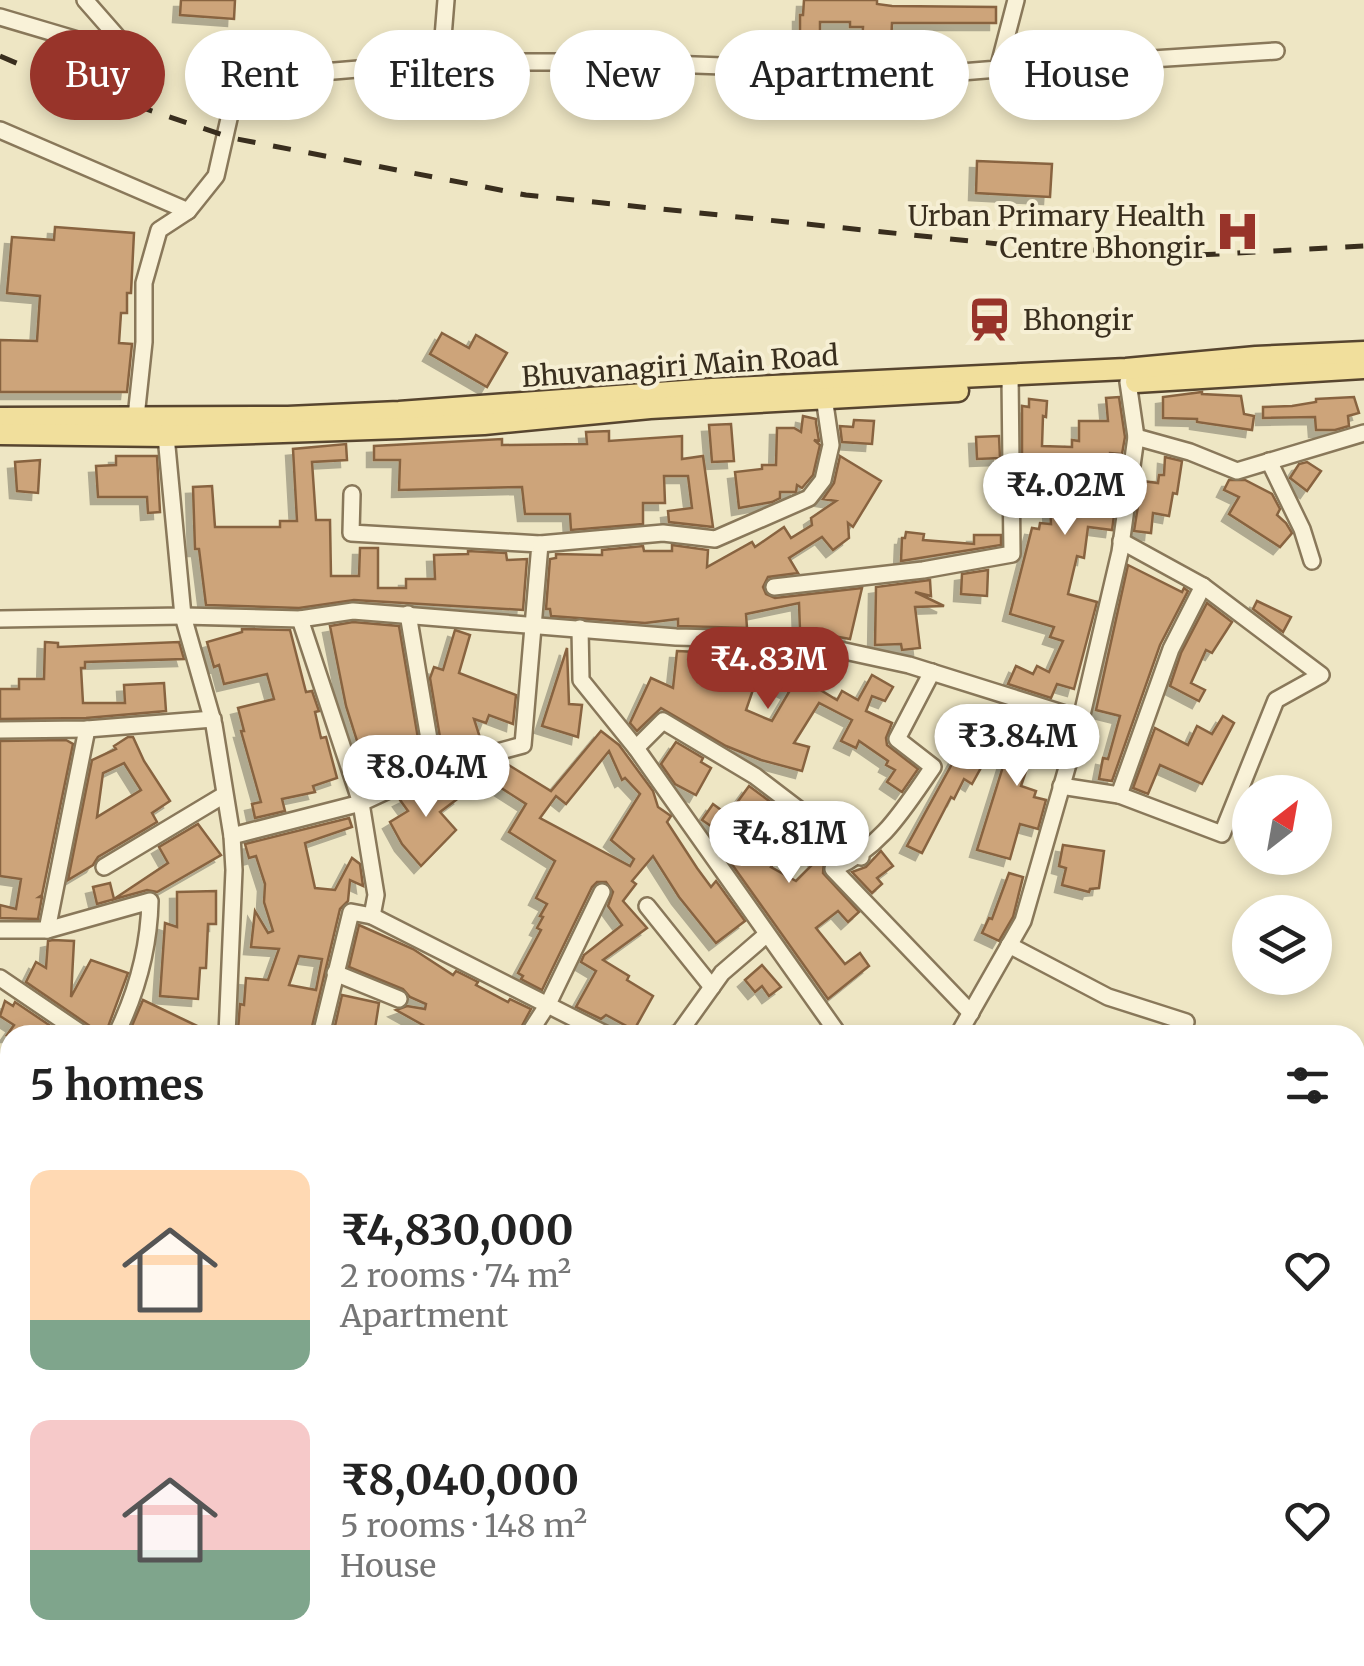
<!DOCTYPE html>
<html lang="en">
<head>
<meta charset="utf-8">
<style>
	body { margin:0; font-family:Merriweather,serif; background:#f2f2f2; color:#222; height:100vh; display:flex; flex-direction:column; font-size:38px; white-space:nowrap }
	* { box-sizing:border-box; margin:0 }
	p { font-size:32px; color:#767676 }
	.icon { flex:none; width:55px; height:55px; fill:none; stroke:currentColor; stroke-width:2; stroke-linecap:round; stroke-linejoin:round }
	.map { position:relative; flex:1; overflow:hidden }
	.drawer { position:absolute; left:0px; top:1025px; width:1365px; height:642px; display:flex; flex-direction:column; background:#fff; border-radius:30px 30px 0 0; box-shadow:0 5px 15px #0003 }
	.drawer>* { flex:none }
	.hud { position:absolute; left:30px; top:30px; width:1305px; height:90px; display:flex; gap:20px }
	.needle { width:65px; rotate:31deg }
	.controls { position:absolute; left:1232px; top:775px; display:grid; gap:20px }
	.controls a { display:grid; place-items:center; width:100px; height:100px; border-radius:50%; background:#fff; box-shadow:0 5px 15px #0003; font-size:50px }
	.price { position:absolute; translate:-50% -85px; padding:0 22px; border-radius:35px; background:#fff; color:#222; font-size:32px; line-height:65px; filter:drop-shadow(0 2px 5px #0008) }
	.price::after { content:''; position:absolute; left:50%; top:60px; width:30px; height:22px; margin-left:-15px; background:inherit; clip-path:polygon(0 0,100% 0,50% 100%) }
	.price.on { background:#98342a; color:#fff }
	ul { padding:0; list-style:none }
	li { display:flex; align-items:center; gap:30px; height:250px; padding:0 30px }
	li span { display:grid; place-items:center; flex:none; width:280px; height:200px; border-radius:20px; color:#555 }
	li>.icon { margin-inline-start:auto }
	span .icon { width:120px; height:120px; fill:#fffc; stroke-width:1 }
	li b { font-size:42px }
	h2 { display:flex; justify-content:space-between; align-items:center; height:120px; padding:0 30px; font-size:42px }
	.chip { padding:0 35px; border-radius:45px; background:#fff; box-shadow:0 5px 15px #0003; font-size:35px; line-height:90px }
	.chip.on { background:#98342a; color:#fff }
	.map>svg:first-child { display:block }
</style>
</head>
<body>
<div class="map">
<svg width="1364" height="1666" viewBox="0 0 1364 1666">
	<defs>
		<filter id="shadow"><feDropShadow dx="-7" dy="7" stdDeviation="0" flood-color="#0004"/></filter>
	</defs>
	<rect width="100%" height="100%" fill="#eee6c4"/>
	<!-- building -->
	<g fill="#cda47a" stroke="#886440" stroke-width="2.5" fill-rule="evenodd" filter="url(#shadow)">
		<polygon points="181,0 235,0 234,19 180,15"/>
		<polygon points="804,0 877,0 877,4 892,6 996,7 996,23 892,23 891,44 862,43 863,27 850,27 850,22 820,22 820,51 800,51 800,15 803,15"/>
		<polygon points="977,161 1052,164 1050,197 976,193"/>
		<polygon points="55,227 134,233 131,293 127,293 127,313 121,313 119,343 132,344 127,392 0,392 0,340 37,341 40,296 7,293 12,237 54,240"/>
		<polygon points="442,333 469,348 476,335 507,353 487,387 430,354"/>
		<polygon points="1202,392 1202,394 1241,396 1244,414 1254,416 1252,430 1197,422 1197,419 1163,418 1163,397"/>
		<polygon points="1119,397 1125,437 1122,454 1110,453 1105,500 1116,502 1112,530 1088,527 1084,558 1077,556 1068,594 1097,602 1074,689 1057,684 1051,698 1008,684 1016,666 1033,674 1037,666 1049,672 1063,641 1050,637 1054,627 1010,614 1032,528 1039,529 1040,523 1051,524 1047,462 1022,461 1022,406 1029,407 1029,399 1047,401 1046,417 1043,416 1042,446 1072,447 1072,440 1079,441 1079,421 1108,421 1106,398"/>
		<polygon points="1354,397 1359,413 1348,416 1349,426 1335,430 1316,430 1315,417 1263,418 1263,407 1292,406 1316,402 1316,399"/>
		<polygon points="803,416 816,419 816,423 819,441 814,440 820,445 813,475 802,488 797,485 796,492 780,492 780,498 772,502 739,508 735,472 762,469 762,465 776,465 777,428 794,428 801,432"/>
		<polygon points="854,420 874,421 872,444 842,442 840,426 853,427"/>
		<polygon points="731,424 734,461 712,462 709,425"/>
		<polygon points="609,431 609,441 682,436 682,459 703,456 713,527 669,522 668,511 692,508 688,476 664,476 665,503 643,503 643,524 571,530 570,514 525,514 522,487 399,490 400,460 374,460 374,446 502,439 502,445 587,444 586,432"/>
		<polygon points="999,436 1000,458 977,459 976,437"/>
		<polygon points="346,444 347,460 312,462 316,520 330,520 331,576 359,576 360,548 378,548 378,588 406,588 406,579 435,579 434,555 468,554 468,551 506,553 507,560 527,559 523,610 354,600 299,608 206,605 199,549 195,549 193,487 212,486 215,527 280,527 280,521 297,521 293,449"/>
		<polygon points="116,456 157,456 160,512 148,513 147,497 98,497 96,466 116,465"/>
		<polygon points="840,456 881,481 853,527 848,523 849,538 833,550 822,537 789,558 798,573 768,577 763,587 766,594 775,598 862,588 850,639 800,630 799,603 746,614 747,628 678,626 678,619 645,623 551,616 550,609 546,609 550,559 556,558 556,554 602,555 602,550 643,546 644,551 672,551 672,545 708,550 707,567 752,542 755,547 784,527 791,538 812,525 811,518 836,501 823,499 834,483"/>
		<polygon points="1165,457 1182,461 1177,494 1173,493 1169,516 1153,513 1151,533 1134,531 1142,481 1158,483 1159,475 1164,475"/>
		<polygon points="40,460 38,493 17,491 15,462"/>
		<polygon points="1307,462 1321,471 1307,491 1290,478 1299,464"/>
		<polygon points="1229,480 1245,480 1272,494 1280,509 1277,515 1286,523 1292,533 1280,547 1229,514 1239,497 1224,490"/>
		<polygon points="906,532 924,534 923,540 974,544 974,535 1001,535 1001,545 901,561 902,538 905,538"/>
		<polygon points="1128,565 1182,592 1184,588 1188,591 1160,645 1112,781 1099,779 1103,758 1108,759 1120,716 1096,710"/>
		<polygon points="988,570 987,596 961,594 962,574"/>
		<polygon points="930,580 931,596 915,592 944,606 915,607 920,648 902,650 901,644 875,645 876,587"/>
		<polygon points="1257,601 1291,617 1283,632 1253,609"/>
		<polygon points="1207,603 1232,622 1212,653 1206,650 1191,683 1205,690 1199,701 1170,686 1181,653"/>
		<polygon points="353,622 399,626 422,762 365,779 355,748 359,747 346,706 330,626"/>
		<polygon points="242,629 290,630 306,692 312,691 319,711 315,712 321,738 326,737 337,778 313,786 315,792 282,799 285,811 255,818 252,804 261,802 241,731 244,731 238,708 274,699 267,674 224,684 219,665 214,667 207,642 242,632"/>
		<polygon points="455,630 470,635 459,673 516,695 513,724 489,715 486,723 474,719 482,744 443,755 430,678 434,667 443,670"/>
		<polygon points="45,642 58,643 58,647 179,642 184,659 85,662 85,668 81,668 83,703 125,703 124,685 164,683 166,711 86,718 0,719 0,689 19,689 19,679 44,679"/>
		<polygon points="567,648 569,704 582,705 578,737 542,726"/>
		<path d="M677,651L698,652V682L740,678L744,651L769,654L768,658L811,680L809,683L837,700L842,691L858,700L872,675L893,687L885,701L872,696L866,711L892,723L886,738L887,745L918,769L902,792L887,782L895,770L886,765L888,761L859,741L856,748L841,741L852,720L819,703L794,743L809,747L802,771L761,760L726,746L661,708L637,731L630,723L651,678L673,688ZM756,681L773,684L789,692L772,721L746,710Z"/>
		<polygon points="1020,712 1042,718 1035,735 1063,739 1058,760 1031,756 1021,786 1036,791 1034,797 1046,800 1038,829 1020,824 1010,859 977,850"/>
		<polygon points="1223,716 1234,723 1202,784 1160,765 1148,794 1133,788 1155,728 1188,745 1197,726 1212,734"/>
		<path d="M601,731L619,745L653,791L658,807L671,816L667,822L697,868L711,887L716,881L745,921L716,943L679,897L653,856L632,881L636,884L623,901L647,928L603,960L629,976L627,980L653,996L634,1030L606,1015L601,1019L576,1007L596,971L581,962L584,955L622,925L608,906L613,892L606,882H597L592,887L542,990L521,979L523,976L518,973L541,930L537,928L543,917L540,916L547,904L536,898L555,861L509,832L526,804L495,784L507,764L551,791ZM609,751L622,780L625,778L640,794L611,840L634,859L630,866L540,818L556,796L566,804Z"/>
		<path d="M128,737H133L144,761L170,801L152,813L157,822L98,857L93,865L68,880L92,760L116,749L114,746ZM124,763L141,790L97,817L103,773Z"/>
		<polygon points="66,740 73,744 42,895 39,897 42,897 38,919 0,918 0,905 16,909 21,879 0,876 0,741"/>
		<polygon points="676,742 703,758 701,762 711,768 696,795 675,784 661,764"/>
		<polygon points="958,753 983,764 972,784 964,779 954,799 951,797 922,853 907,846"/>
		<polygon points="446,777 460,797 440,812 456,830 421,866 402,844 390,822 408,811 400,800"/>
		<polygon points="749,786 803,826 771,867 796,881 817,860 813,857 824,843 838,854 824,862 823,873 859,912 848,922 838,911 816,928 845,964 860,953 869,966 828,999 731,863 743,848 702,820 713,804 728,815"/>
		<path d="M349,818L352,827L305,843L315,888L335,890L352,858L360,864L363,886L350,880L348,901L340,909L310,1035H297L298,1030L271,1027L270,1035H253V1031L238,1030L240,1004L244,1005L246,978L268,980L279,949L251,947L255,911L268,933L273,931L264,902L265,884L256,856L249,858L245,844ZM299,956L322,959L316,990L289,985Z"/>
		<polygon points="198,824 221,855 157,892 147,890 97,904 93,887 110,883 114,899 168,863 159,847"/>
		<polygon points="1063,845 1104,851 1099,888 1090,889 1089,892 1062,885 1066,868 1059,866"/>
		<polygon points="881,851 893,866 877,878 882,884 872,893 852,872 866,867"/>
		<polygon points="1009,873 1023,877 1013,917 999,941 982,933 989,918 992,919"/>
		<polygon points="216,891 216,924 208,924 206,968 200,968 198,999 160,996 165,923 177,927 177,892"/>
		<polygon points="359,925 413,949 453,975 456,971 478,982 476,985 508,1002 510,999 531,1009 517,1035 441,1035 396,1010 407,1006 425,1009 426,1004 410,997 403,989 349,967"/>
		<polygon points="53,940 74,941 71,997 91,960 128,973 105,1035 95,1035 90,1026 26,982 36,962 46,968 48,941"/>
		<polygon points="762,965 781,987 769,996 762,986 755,992 745,980"/>
		<polygon points="342,995 379,1003 374,1035 333,1035"/>
		<polygon points="143,1000 216,1035 128,1035"/>
		<polygon points="5,1001 13,1006 15,1002 64,1035 7,1035 14,1025 0,1016"/>
	</g>
	<g fill="none" stroke-linecap="round" stroke-linejoin="round">
		<defs>
			<g id="minor">
				<polyline points="85,0 135,57"/>
				<polyline points="0,17 135,57"/>
				<polyline points="441,62 446,0"/>
				<polyline points="998,69 1276,51"/>
				<polyline points="0,130 188,211"/>
				<polyline points="136,417 144,342 144,283 159,230 188,211 216,176 238,79 441,62 613,62 937,74 998,69 1016,0"/>
				<polyline points="1136,437 1190,452 1237,471 1364,433"/>
				<polyline points="1269,461 1302,529 1312,561"/>
				<polyline points="352,494 351,533 540,544 523,745 434,769"/>
				<polyline points="540,544 663,533 715,539 809,498 823,480 831,445 824,397"/>
				<polyline points="774,587 923,570 1012,554 1010,375"/>
				<polyline points="0,619 183,616 166,436"/>
				<polyline points="580,628 581,680 636,748 839,1035"/>
				<path d="M932,672L897,739L933,767C903,810 882,847 833,869L971,1013"/>
				<polyline points="1081,719 1120,552 1136,437 1128,382"/>
				<polyline points="0,730 87,729 213,719"/>
				<polyline points="636,748 663,721 755,776 861,857"/>
				<polyline points="1061,786 1119,795 1171,649 1203,586"/>
				<polyline points="1119,795 1222,834 1276,700 1321,675 1203,586 1121,541"/>
				<polyline points="232,836 361,803 300,619"/>
				<polyline points="104,867 224,795"/>
				<polyline points="647,906 712,987"/>
				<polyline points="372,916 607,1035"/>
				<path d="M0,930H47L150,901C149,949 137,992 116,1035"/>
				<polyline points="47,930 87,729"/>
				<polyline points="1009,945 1108,997 1186,1022"/>
				<polyline points="335,973 399,999"/>
				<polyline points="0,978 84,1035"/>
				<polyline points="227,1035 234,870 232,836 214,725 183,616 300,619 353,611 676,637 794,640 909,665 1081,719 1023,921 958,1035"/>
				<polyline points="321,1035 351,912 372,916 376,895 361,803 434,769 408,614"/>
				<polyline points="528,1035 548,1004 602,892"/>
				<polyline points="672,1035 679,1033 722,973 766,935"/>
				<polyline points="0,1231 10,1242"/>
				<polyline points="0,1325 10,1316"/>
				<polyline points="0,1342 10,1354"/>
				<polyline points="0,1420 10,1432"/>
				<polyline points="0,1521 10,1533"/>
				<polyline points="0,1575 10,1566"/>
				<polyline points="0,1658 10,1651"/>
				<polyline points="117,1658 124,1666"/>
				<polyline points="194,1658 200,1666"/>
				<polyline points="259,1658 264,1666"/>
				<polyline points="333,1658 339,1666"/>
				<polyline points="418,1658 425,1666"/>
				<polyline points="504,1658 511,1666"/>
				<polyline points="602,1658 603,1666"/>
				<polyline points="737,1658 741,1666"/>
				<polyline points="1101,1658 1104,1666"/>
				<polyline points="88,1666 98,1658"/>
				<polyline points="285,1666 296,1658"/>
				<polyline points="549,1666 559,1658"/>
				<polyline points="671,1666 688,1658"/>
			</g>
			<g id="major">
				<polyline points="1136,382 1364,368"/>
				<polyline points="0,418 288,417 399,412 712,389 1126,369 1256,357 1364,352"/>
				<polyline points="0,434 166,436 400,428 484,424 650,408 958,391"/>
			</g>
		</defs>
		<!-- minor casing -->
		<use href="#minor" stroke="#89785a" stroke-width="20"/>
		<!-- major casing -->
		<use href="#major" stroke="#57452f" stroke-width="25"/>
		<!-- minor -->
		<use href="#minor" stroke="#f9f2d8" stroke-width="15"/>
		<!-- major -->
		<use href="#major" stroke="#f1df9c" stroke-width="20"/>
		<!-- rail -->
		<polyline stroke="#392e1e" stroke-width="5" stroke-dasharray="18 18" stroke-linecap="butt" points="0,56 37,72 232,138 526,195 1028,247 1199,255 1364,246"/>
	</g>
	<!-- icons -->
	<defs>
		<symbol id="hospital-bare" viewBox="-9 -9 18 18"><path d="M-5-5h3v3.5h4V-5h3V5h-3V1.5h-4V5h-3Z" fill="#98342a" stroke="#f6efd4" stroke-width="2.5" paint-order="stroke"/></symbol>
		<symbol id="station-bare" viewBox="-9 -9 18 18"><path d="M-3-6H3Q5-6 5-4V2Q5 4 3 4L4.5 6H3L1.5 4h-3L-3 6H-4.5L-3 4Q-5 4-5 2V-4Q-5-6-3-6ZM-3.5-4v3h7v-3ZM-3.5 1v1.5H-2V1ZM2 1v1.5H3.5V1Z" fill="#98342a" stroke="#f6efd4" stroke-width="2.5" paint-order="stroke"/></symbol>
	</defs>
	<g fill-rule="evenodd">
		<use href="#hospital-bare" x="1206" y="200" width="63" height="63"/>
		<use href="#station-bare" x="958" y="288" width="63" height="63"/>
	</g>
	<g text-anchor="middle" stroke-width="8" stroke-linejoin="round" paint-order="stroke">
		<!-- poi labels -->
		<g font-size="28" fill="#392e1e" stroke="#f6efd4" text-anchor="end">
			<text x="1205" y="226">Urban Primary Health<tspan x="1205" dy="32">Centre Bhongir</tspan></text>
			<text x="1023" y="330" text-anchor="start">Bhongir</text>
		</g>
		<!-- street labels -->
		<g font-size="28" fill="#392e1e" stroke="#f6efd4">
			<text transform="translate(680 366) rotate(-4)" y="10">Bhuvanagiri Main Road</text>
		</g>
	</g>
</svg>
<div class="controls">
<a><svg class="needle" viewBox="-14 -14 28 28"><path d="M0-13l5 13h-10z" fill="#e53935"/><path d="M0 13l5-13h-10z" fill="#767676"/></svg></a>
<a><svg class="icon" aria-label="layers" viewBox="0 0 24 24"><path d="M12 4l9 5-9 5-9-5zM3 14l9 5 9-5"/></svg></a>
</div>
<b class="price" style="left:1065px;top:538px">₹4.02M</b>
<b class="price on" style="left:768px;top:712px">₹4.83M</b>
<b class="price" style="left:1017px;top:789px">₹3.84M</b>
<b class="price" style="left:426px;top:820px">₹8.04M</b>
<b class="price" style="left:789px;top:886px">₹4.81M</b>
<div class="hud">
<a class="chip on">Buy</a>
<a class="chip">Rent</a>
<a class="chip">Filters</a>
<a class="chip">New</a>
<a class="chip">Apartment</a>
<a class="chip">House</a>
</div>
<section class="drawer">
<h2>5 homes<svg class="icon" aria-label="filters" viewBox="0 0 24 24"><path d="M4 7h16M4 17h16"/><circle cx="9" cy="7" r="2"/><circle cx="15" cy="17" r="2"/></svg></h2>
<ul>
<li><span style="background:linear-gradient(#ffd9b3 75%,#7fa58c 0)"><svg class="icon" aria-label="home" viewBox="0 0 24 24"><path d="M3 11l9-7 9 7M6 9v11h12V9"/></svg></span><div><b>₹4,830,000</b><p>2 rooms · 74 m²</p><p>Apartment</p></div><svg class="icon" aria-label="heart" viewBox="0 0 24 24"><path d="M12 20l-8-8c-3-5 5-10 8-4 3-6 11-1 8 4z"/></svg></li>
<li><span style="background:linear-gradient(#f6c9c9 65%,#7fa58c 0)"><svg class="icon" aria-label="home" viewBox="0 0 24 24"><path d="M3 11l9-7 9 7M6 9v11h12V9"/></svg></span><div><b>₹8,040,000</b><p>5 rooms · 148 m²</p><p>House</p></div><svg class="icon" aria-label="heart" viewBox="0 0 24 24"><path d="M12 20l-8-8c-3-5 5-10 8-4 3-6 11-1 8 4z"/></svg></li>
</ul>
</section>
</div>
</body>
</html>
